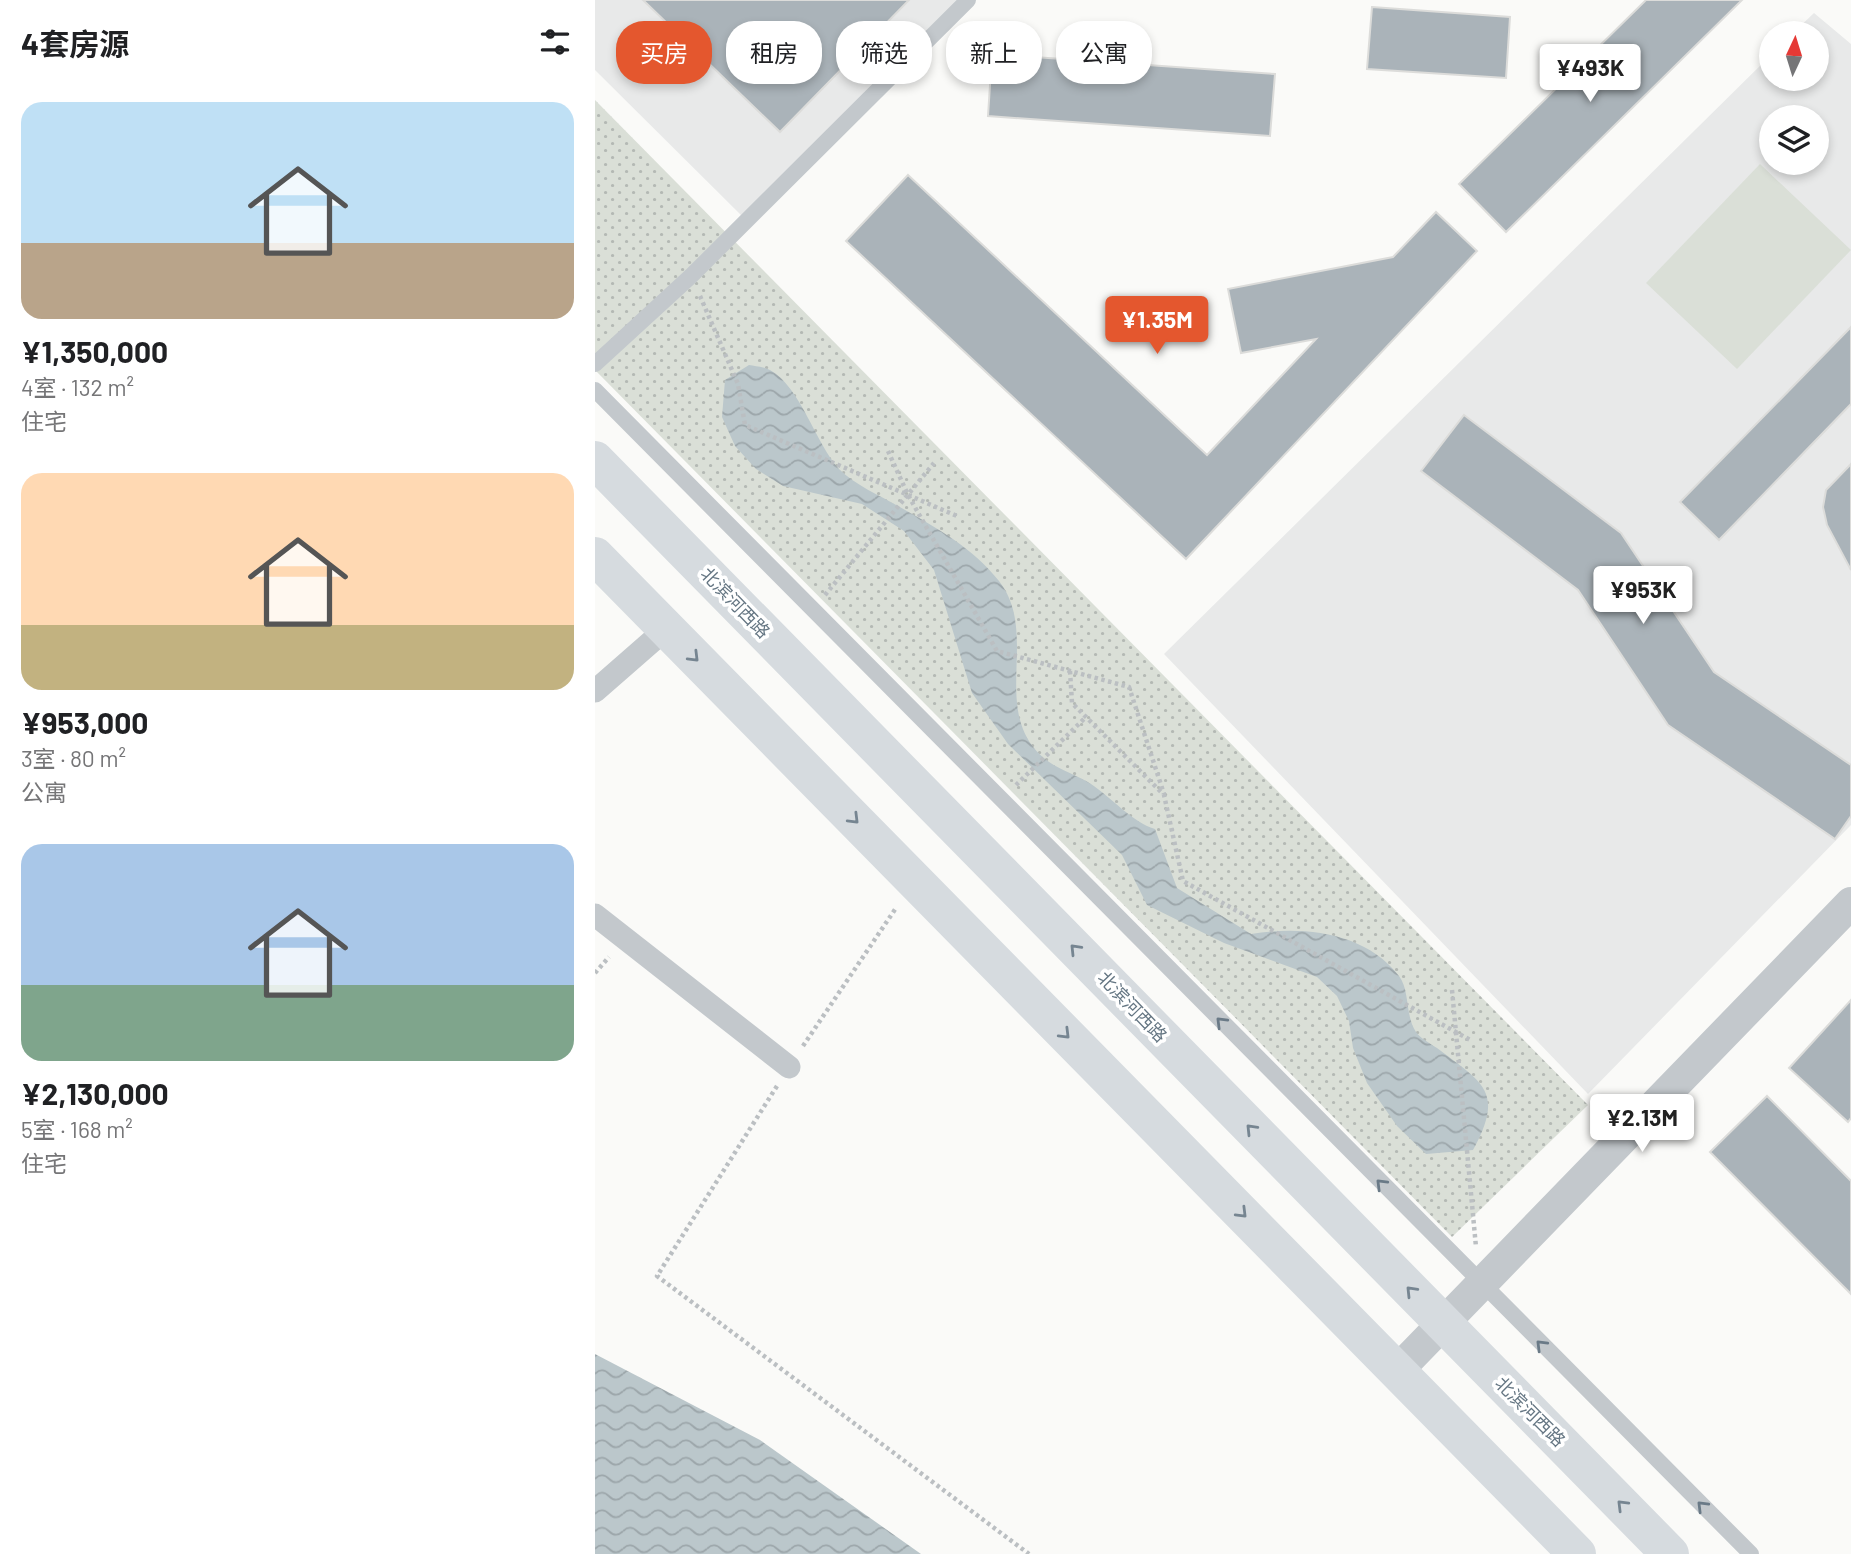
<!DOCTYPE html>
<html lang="zh">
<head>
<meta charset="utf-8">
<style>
	body { margin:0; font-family:Barlow,"Noto Sans SC",sans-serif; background:#f2f2f2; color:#202124; height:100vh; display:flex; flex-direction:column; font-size:26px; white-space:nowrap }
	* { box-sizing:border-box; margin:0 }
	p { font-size:23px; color:#757577 }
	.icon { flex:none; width:38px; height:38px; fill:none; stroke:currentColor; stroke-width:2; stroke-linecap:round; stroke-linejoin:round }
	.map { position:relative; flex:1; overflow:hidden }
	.sheet { display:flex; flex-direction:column; background:#fff; width:595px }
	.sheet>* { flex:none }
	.banner { position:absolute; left:21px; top:21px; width:665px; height:63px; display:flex; gap:14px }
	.needle { width:46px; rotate:4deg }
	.fabs { position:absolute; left:1164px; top:21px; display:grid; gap:14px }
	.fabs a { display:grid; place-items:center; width:70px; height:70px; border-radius:50%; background:#fff; box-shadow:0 4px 10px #0003; font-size:35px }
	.price { position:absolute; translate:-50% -60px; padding:0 16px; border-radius:7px; background:#fff; color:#222; font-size:23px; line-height:46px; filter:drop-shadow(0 2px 4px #0008) }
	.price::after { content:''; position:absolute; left:50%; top:42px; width:21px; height:16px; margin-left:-10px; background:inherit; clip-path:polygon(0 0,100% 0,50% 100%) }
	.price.selected { background:#e4572e; color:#fff }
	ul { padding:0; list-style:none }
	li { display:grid; align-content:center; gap:14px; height:371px; padding:0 21px }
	li span { display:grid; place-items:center; height:217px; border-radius:21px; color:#555 }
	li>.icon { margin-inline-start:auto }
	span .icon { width:126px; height:126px; fill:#fffc; stroke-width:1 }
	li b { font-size:30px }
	h2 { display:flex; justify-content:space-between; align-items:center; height:84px; padding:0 21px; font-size:30px }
	.pill { padding:0 24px; border-radius:28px; background:#fff; box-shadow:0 4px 10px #0003; font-size:24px; line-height:63px }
	.pill.selected { background:#e4572e; color:#fff }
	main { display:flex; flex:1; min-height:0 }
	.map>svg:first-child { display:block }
</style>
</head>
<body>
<main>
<section class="sheet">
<h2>4套房源<svg class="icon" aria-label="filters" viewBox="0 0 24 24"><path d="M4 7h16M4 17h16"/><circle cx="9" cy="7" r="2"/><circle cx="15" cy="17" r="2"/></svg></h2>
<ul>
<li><span style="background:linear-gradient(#bfe0f5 65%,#b9a48a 0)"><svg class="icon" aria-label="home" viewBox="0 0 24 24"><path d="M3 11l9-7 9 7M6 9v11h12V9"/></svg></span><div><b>¥1,350,000</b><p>4室 · 132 m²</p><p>住宅</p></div></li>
<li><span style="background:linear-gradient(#ffd9b3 70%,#c2b280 0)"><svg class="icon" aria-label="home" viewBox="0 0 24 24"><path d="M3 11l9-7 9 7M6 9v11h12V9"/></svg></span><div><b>¥953,000</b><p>3室 · 80 m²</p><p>公寓</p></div></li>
<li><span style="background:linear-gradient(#a9c7e8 65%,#7fa58c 0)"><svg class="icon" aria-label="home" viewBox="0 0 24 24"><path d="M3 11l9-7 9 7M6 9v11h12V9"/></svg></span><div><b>¥2,130,000</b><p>5室 · 168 m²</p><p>住宅</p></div></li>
</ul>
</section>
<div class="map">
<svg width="1256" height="1554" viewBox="0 0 1256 1554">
	<defs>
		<pattern id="park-dots" width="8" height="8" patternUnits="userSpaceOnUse" patternTransform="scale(1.75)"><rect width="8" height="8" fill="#dadfd7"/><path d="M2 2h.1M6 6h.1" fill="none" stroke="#b4b9b4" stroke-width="1.8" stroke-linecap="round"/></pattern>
		<pattern id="water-waves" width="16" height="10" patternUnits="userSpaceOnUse" patternTransform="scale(1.75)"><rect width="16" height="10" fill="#bbc7cb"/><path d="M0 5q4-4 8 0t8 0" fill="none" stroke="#9ca6aa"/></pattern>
	</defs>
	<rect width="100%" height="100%" fill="#fafaf8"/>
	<!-- built -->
	<g fill="#e8e9e9" fill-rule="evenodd">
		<polygon points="0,0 378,0 154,223 0,70"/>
		<path d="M1219,13L1256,44V825L993,1094L569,654L1176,55V79H1222V33H1198ZM1176,117H1222V163H1176Z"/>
	</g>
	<!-- park -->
	<polygon fill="url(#park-dots)" points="0,100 993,1105 857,1237 0,370"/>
	<!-- garden -->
	<polygon fill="#dadfd7" points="1165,164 1256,250 1142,369 1051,283"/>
	<!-- water -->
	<g fill="url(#water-waves)">
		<path d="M154,365C160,366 169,367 175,370C205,386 221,444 244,469C260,485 284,495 303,506C339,526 378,548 404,581C446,635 393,711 450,759C462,769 482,775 496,784C517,798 537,822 560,829L582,888L656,934C707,926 769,931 804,976C815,990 810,1016 821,1032C825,1038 836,1044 842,1048C888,1083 910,1091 878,1150L831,1154L802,1126L772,1083L758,1048L754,1021L742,996L722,977L629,943L552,905L527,855L413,744L377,693L339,570L309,531L267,504L188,486L161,469L140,446L127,417L130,380Z"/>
		<polygon points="0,1354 165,1440 326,1554 0,1554"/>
	</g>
	<!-- building -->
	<g fill="#aab3b9" stroke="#dcdcda" stroke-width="2">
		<polygon points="48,0 314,0 185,132"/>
		<polygon points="1051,0 1147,0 911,232 864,184"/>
		<polygon points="777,7 915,17 911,78 772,69"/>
		<polygon points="397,54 680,74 675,136 393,116"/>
		<polygon points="313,175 612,455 721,339 646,353 633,289 798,257 841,212 882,251 591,559 251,241"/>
		<polygon points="1256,327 1256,404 1124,540 1085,502"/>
		<polygon points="869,415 1026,533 1119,672 1256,765 1256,816 1240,839 1073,725 983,590 826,471"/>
		<polygon points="1256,464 1256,570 1232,525 1228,507 1231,490"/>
		<polygon points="1256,1000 1256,1118 1253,1122 1194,1068"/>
		<polygon points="1172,1096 1256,1181 1256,1294 1115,1152"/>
	</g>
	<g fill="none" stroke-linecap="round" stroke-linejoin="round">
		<!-- path -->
		<g stroke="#bbbfc2" stroke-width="4.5" stroke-dasharray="3.5 3.5" stroke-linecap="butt">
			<polyline points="105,296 143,384 150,425 362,516"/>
			<polyline points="293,451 313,495 402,651 534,687 569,794"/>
			<polyline points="230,595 339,463"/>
			<polyline points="475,671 477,703 569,795 588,881 877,1041"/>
			<polyline points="421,785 491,717"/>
			<polyline points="0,973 14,957"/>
			<polyline points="857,990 881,1247"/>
			<polyline points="208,1046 301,908"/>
			<polyline points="182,1086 62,1276 434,1554"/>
		</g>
		<!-- service -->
		<g stroke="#c3c8cc" stroke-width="16">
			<polyline points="0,364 96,276 373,0"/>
			<polyline points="0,390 1156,1554"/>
		</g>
		<!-- pedestrian -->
		<g stroke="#c3c8cc" stroke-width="23">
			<polyline points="0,691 71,629"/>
			<polyline points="0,915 194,1067"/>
		</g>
		<!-- minor -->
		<polyline stroke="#c3c8cc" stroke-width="32" points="802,1371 1256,903"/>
		<!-- primary -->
		<g stroke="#d6dbdf" stroke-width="38">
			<polyline points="0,460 1075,1554"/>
			<polyline points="0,556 982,1554"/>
		</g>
	</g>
	<!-- one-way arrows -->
	<defs><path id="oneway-chevron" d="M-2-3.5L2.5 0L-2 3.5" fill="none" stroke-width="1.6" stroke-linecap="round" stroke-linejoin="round" transform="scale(1.75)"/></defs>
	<g stroke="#768591">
		<use href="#oneway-chevron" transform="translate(99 657) rotate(45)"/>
		<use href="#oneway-chevron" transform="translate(259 819) rotate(45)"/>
		<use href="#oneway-chevron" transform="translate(480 949) rotate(-134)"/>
		<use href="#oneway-chevron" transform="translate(470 1034) rotate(45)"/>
		<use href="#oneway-chevron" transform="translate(656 1129) rotate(-134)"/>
		<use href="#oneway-chevron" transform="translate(647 1213) rotate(45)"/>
		<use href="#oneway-chevron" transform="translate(816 1291) rotate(-134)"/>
		<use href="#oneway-chevron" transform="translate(1027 1505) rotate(-135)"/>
	</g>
	<g stroke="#6a7a87">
		<use href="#oneway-chevron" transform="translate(626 1022) rotate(-135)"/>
		<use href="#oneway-chevron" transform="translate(786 1184) rotate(-135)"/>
		<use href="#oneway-chevron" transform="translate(946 1345) rotate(-135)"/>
		<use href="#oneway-chevron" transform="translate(1107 1506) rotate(-135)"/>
	</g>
	<g text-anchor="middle" stroke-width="7" stroke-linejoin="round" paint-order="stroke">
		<!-- street labels -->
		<g font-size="18" fill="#657683" stroke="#fff">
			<text transform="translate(140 603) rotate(46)" y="6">北滨河西路</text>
			<text transform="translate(537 1007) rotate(46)" y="6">北滨河西路</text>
			<text transform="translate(935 1412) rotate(45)" y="6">北滨河西路</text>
		</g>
	</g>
</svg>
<div class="fabs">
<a><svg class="needle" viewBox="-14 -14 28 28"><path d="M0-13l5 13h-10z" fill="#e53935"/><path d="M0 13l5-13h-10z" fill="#757577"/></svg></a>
<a><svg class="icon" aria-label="layers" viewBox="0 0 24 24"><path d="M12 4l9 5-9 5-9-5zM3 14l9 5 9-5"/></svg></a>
</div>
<b class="price" style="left:995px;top:104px">¥493K</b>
<b class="price selected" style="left:562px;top:356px">¥1.35M</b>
<b class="price" style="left:1048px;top:626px">¥953K</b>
<b class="price" style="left:1047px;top:1154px">¥2.13M</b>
<div class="banner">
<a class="pill selected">买房</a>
<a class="pill">租房</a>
<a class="pill">筛选</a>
<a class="pill">新上</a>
<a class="pill">公寓</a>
</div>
</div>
</main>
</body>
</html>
